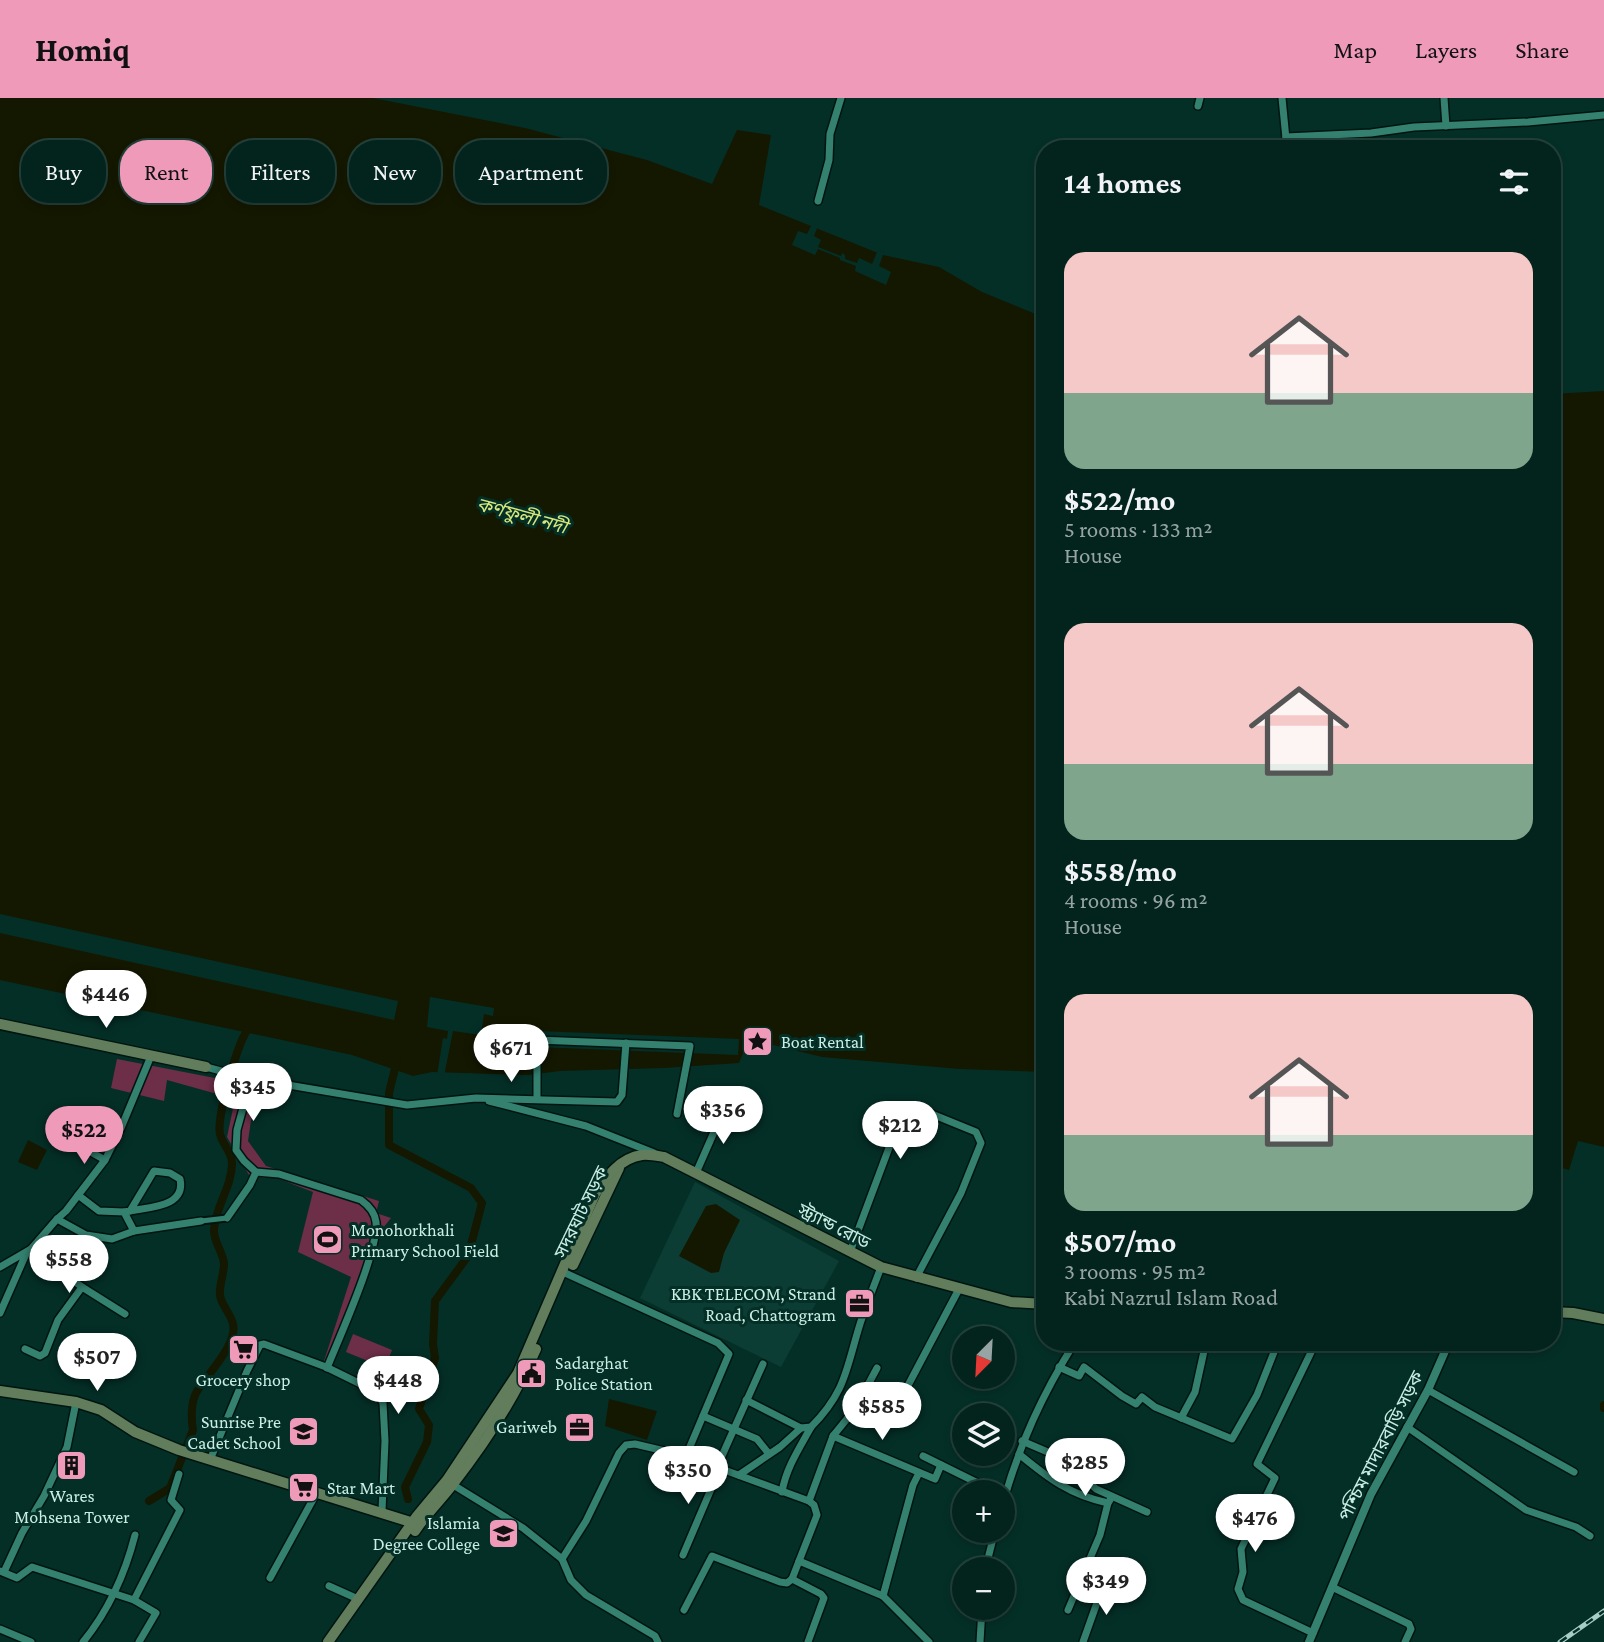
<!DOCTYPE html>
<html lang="en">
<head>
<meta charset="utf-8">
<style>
	body { margin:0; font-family:"Crimson Pro","Noto Sans Bengali",serif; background:#0d2b26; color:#f1f3f6; height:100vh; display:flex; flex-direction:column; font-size:26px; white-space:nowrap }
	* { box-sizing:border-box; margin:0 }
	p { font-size:23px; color:#97a4a4 }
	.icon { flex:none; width:38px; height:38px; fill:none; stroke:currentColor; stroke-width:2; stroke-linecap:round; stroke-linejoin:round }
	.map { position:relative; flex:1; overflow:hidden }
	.sheet { position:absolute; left:1036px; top:42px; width:525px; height:1211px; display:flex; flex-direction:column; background:#03231d; border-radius:28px; box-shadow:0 4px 10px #0003,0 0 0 2px #24403b }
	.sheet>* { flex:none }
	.banner { position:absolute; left:21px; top:42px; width:665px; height:63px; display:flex; gap:14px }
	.needle { width:46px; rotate:204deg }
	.controls { position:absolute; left:952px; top:1228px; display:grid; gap:14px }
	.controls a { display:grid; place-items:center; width:63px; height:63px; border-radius:50%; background:#03231d; box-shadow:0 4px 10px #0003,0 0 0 2px #24403b; font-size:35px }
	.price { position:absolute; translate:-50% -60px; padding:0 16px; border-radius:24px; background:#fff; color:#222; font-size:23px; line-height:46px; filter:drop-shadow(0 2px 4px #0008) }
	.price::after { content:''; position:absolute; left:50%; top:42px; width:21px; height:16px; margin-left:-10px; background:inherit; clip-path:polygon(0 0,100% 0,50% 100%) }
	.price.current { background:#ef9ab9; color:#111 }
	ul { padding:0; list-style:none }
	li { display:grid; align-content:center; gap:14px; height:371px; padding:0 28px }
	li span { display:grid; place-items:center; height:217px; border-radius:21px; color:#555 }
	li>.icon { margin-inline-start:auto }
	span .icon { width:126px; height:126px; fill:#fffc; stroke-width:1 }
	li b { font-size:30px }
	h2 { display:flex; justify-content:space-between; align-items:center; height:84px; padding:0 28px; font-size:30px }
	.pill { padding:0 24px; border-radius:28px; background:#03231d; box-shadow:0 4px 10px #0003,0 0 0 2px #24403b; font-size:24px; line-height:63px }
	.pill.current { background:#ef9ab9; color:#111 }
	header { display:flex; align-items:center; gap:42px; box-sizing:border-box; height:98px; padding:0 35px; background:#ef9ab9; color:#111 }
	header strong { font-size:33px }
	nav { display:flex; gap:38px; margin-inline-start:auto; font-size:24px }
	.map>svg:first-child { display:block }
</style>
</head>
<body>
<header>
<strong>Homiq</strong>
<nav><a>Map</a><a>Layers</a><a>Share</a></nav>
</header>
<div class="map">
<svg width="1604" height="1544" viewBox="0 0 1604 1544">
	<rect width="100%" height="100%" fill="#042f27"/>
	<!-- built -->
	<polygon fill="#0b3d34" points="695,1084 839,1163 781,1269 640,1200"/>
	<!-- green -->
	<g fill="#6d2e48">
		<polygon points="117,961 256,988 248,1043 266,1068 379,1103 376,1115 391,1120 375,1140 371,1169 332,1266 324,1263 351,1179 298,1154 313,1094 269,1077 265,1080 249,1077 227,1039 235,1001 167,982 164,1003 111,990"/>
		<polygon points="353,1236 392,1252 385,1270 346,1254"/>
	</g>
	<!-- water -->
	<g fill="#141801">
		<path d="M0,0H373L525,30L647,62L712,86L737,32L771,37L759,107L883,157L939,169L982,194L1038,217C1046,189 1035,159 1045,130V974L959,971L822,959L749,941L739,965L664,970L560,973L528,977L432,974L413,978L352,957L0,882Z"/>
		<polygon points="1604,293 1604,1049 1578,1043 1569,1072 1552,1067 1552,296"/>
		<polygon points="28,1042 47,1052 37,1072 18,1064"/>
		<polygon points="716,1106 740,1122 724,1155 719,1174 711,1175 679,1158 706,1108"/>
		<polygon points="609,1301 657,1313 647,1342 605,1328"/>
	</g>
	<!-- pier -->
	<g fill="#042f27">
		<polygon points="812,126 818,128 814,138 821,142 818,149 841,158 842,155 845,157 845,161 857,165 859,160 872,166 878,152 884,154 879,168 891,174 886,187 855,173 856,168 840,162 840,160 818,151 815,157 792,147 798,133 807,136"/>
		<polygon points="0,816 398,903 394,922 0,835"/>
		<polygon points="430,899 494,910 493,918 484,916 481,937 453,933 444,978 437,977 443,940 447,941 448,933 427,929"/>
		<polygon points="513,932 739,941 738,957 512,948"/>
	</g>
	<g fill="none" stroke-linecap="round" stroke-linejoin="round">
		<!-- canal -->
		<g stroke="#141801" stroke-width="8">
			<polyline points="397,962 389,995 389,1047 471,1090 482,1105 468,1158 435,1203 433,1246 435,1260 419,1311 429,1327 427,1344 405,1389 408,1401"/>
			<polyline points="1604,1307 1604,1310"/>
			<path d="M149,1403L170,1390L193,1332C191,1321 191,1305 196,1295C206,1277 238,1247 233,1226C231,1216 221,1207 220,1197C219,1187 224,1176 224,1166C223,1153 213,1144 214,1131C216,1107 232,1089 232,1065C232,1054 222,1046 220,1036C216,1021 238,941 249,930"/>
		</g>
		<defs>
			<polyline id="pedestrian" points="201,1123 227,1120"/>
			<g id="minor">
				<polyline points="1282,0 1287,51"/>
				<polyline points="1444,0 1446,28"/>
				<polyline points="1198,8 1200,0"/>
				<polyline points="1286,39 1371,35 1414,29 1528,24 1604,17"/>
				<polyline points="818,103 829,62 830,36 841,0"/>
				<polyline points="206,969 247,980 407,1007 476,1000 617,1004 622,997 626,945"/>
				<path d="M251,981L237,1032L236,1052L244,1063L256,1074L279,1076L361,1102C368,1107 375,1115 376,1124C379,1152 339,1240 327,1270"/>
				<polyline points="537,1000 537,942 690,948 677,1016"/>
				<polyline points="489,1003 586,1028 654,1055"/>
				<polyline points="50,1036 80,1048 105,1062"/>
				<polyline points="696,1075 725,1009"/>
				<polyline points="78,1097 99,1113 124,1114 134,1133"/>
				<path d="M124,1114L130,1113C150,1109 186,1109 180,1081L170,1075L154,1073L130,1113"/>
				<polyline points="227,1120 250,1087 256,1074"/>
				<polyline points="57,1121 86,1137 112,1141 134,1133 201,1123"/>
				<polyline points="31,1151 82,1189 125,1216"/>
				<polyline points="850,1154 902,1015 906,1009 912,1008 976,1034 981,1045 961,1095 916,1180"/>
				<polyline points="0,1169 31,1151 57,1121 66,1113 105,1062 121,1030 151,958"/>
				<polyline points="563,1174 718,1245 729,1256 686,1358"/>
				<polyline points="0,1215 26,1156"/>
				<polyline points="25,1251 40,1258 45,1255 58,1222 82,1189"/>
				<polyline points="1059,1269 1079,1278 1084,1269 1122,1298 1136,1306 1142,1299 1155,1309 1232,1341 1257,1297 1278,1244"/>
				<polyline points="1428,1292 1574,1374"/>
				<polyline points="904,1295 959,1191"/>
				<polyline points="746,1302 801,1330"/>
				<polyline points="703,1318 757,1341 769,1356"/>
				<polyline points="1181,1320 1195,1294 1206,1244"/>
				<polyline points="1407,1329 1526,1412 1576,1429 1590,1438"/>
				<polyline points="833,1338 935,1381 941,1367"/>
				<polyline points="1022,1343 1064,1361 1096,1391 1147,1414"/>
				<path d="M1019,1356C1048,1380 1070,1397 1108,1405L1110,1402"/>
				<polyline points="923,1358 998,1395"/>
				<polyline points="210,1362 247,1273 260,1247 264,1246 326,1269 377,1294 383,1305 385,1343 382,1413"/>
				<polyline points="717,1369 763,1266"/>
				<path d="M739,1377L780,1349L801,1330L811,1329C846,1294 846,1271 860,1226C866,1207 874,1188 881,1169"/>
				<polyline points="450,1385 523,1430 562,1461 571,1482 586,1497 655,1538 658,1544"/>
				<path d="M782,1394C786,1370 800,1349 811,1329"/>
				<polyline points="809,1403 833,1338 855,1311 877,1270"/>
				<path d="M1003,1405C1020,1345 1042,1297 1075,1244"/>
				<polyline points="683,1457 720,1370"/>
				<polyline points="562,1461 586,1423 619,1355 626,1347 635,1346 686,1358 809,1403 814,1407 817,1417 792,1481 787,1485 780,1484 712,1458 684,1512"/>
				<polyline points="799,1463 883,1498 929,1544"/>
				<polyline points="985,1472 995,1433"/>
				<polyline points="0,1473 17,1480 32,1469 134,1502 180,1412 171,1402 179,1376"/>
				<polyline points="4,1474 22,1435 44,1398 67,1349 76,1304"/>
				<polyline points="270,1480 316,1396"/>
				<polyline points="792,1481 821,1496 824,1500 808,1544"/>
				<polyline points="329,1488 358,1501"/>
				<polyline points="1332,1489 1409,1526 1411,1531 1405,1544"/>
				<polyline points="883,1498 913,1387 919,1375"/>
				<polyline points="134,1502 156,1515 139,1544"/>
				<polyline points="1068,1512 1100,1437 1108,1405"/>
				<polyline points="0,1531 31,1544"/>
				<polyline points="1313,1535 1243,1502 1238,1491 1243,1474 1241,1451 1275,1380 1257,1366 1316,1244"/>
				<path d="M83,1544C109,1512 125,1476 135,1437"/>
				<polyline points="980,1544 982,1510"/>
				<polyline points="1083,1544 1104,1485"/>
			</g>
			<polyline id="tertiary" points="1309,1544 1371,1396 1428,1292 1449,1244"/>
			<g id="secondary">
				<polyline points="0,926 206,969"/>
				<polyline points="573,1167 619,1070"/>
				<polyline points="1552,1214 1573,1215 1604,1221"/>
				<polyline points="0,1293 76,1304 101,1312 135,1334 179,1352 417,1426"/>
				<path d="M415,1433C426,1416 441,1402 453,1386C485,1345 515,1299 536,1251"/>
				<path d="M328,1544L417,1418L447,1382L518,1275L595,1096C606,1079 620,1060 642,1057C648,1056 658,1058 664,1059L881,1169L1011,1204L1045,1206"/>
			</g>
		</defs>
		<!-- pedestrian casing -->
		<use href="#pedestrian" stroke="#001510" stroke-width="9"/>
		<!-- minor casing -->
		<use href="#minor" stroke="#001510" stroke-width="10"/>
		<!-- tertiary casing -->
		<use href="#tertiary" stroke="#001510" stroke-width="11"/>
		<!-- secondary casing -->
		<use href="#secondary" stroke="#001510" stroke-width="13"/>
		<!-- pedestrian -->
		<use href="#pedestrian" stroke="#348170" stroke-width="5"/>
		<!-- minor -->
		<use href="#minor" stroke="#348170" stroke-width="7"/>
		<!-- tertiary -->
		<use href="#tertiary" stroke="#348170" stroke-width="8"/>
		<!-- secondary -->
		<use href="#secondary" stroke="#617d5b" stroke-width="10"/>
		<defs>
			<polyline id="rail" points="1560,1544 1604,1513"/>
		</defs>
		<!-- rail casing -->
		<use href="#rail" stroke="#a8cdc4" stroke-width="5"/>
		<!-- rail -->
		<use href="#rail" stroke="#042f27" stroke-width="2.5" stroke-dasharray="8" stroke-linecap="butt"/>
	</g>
	<!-- icons -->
	<defs>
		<symbol id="sight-square" viewBox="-11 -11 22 22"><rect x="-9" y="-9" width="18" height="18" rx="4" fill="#ef9ab9" stroke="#042f27"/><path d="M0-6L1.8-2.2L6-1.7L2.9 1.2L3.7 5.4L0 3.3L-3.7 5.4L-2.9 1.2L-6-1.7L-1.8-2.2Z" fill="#111"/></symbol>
		<symbol id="stadium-square" viewBox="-11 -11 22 22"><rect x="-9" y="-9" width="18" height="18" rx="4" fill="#ef9ab9" stroke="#042f27"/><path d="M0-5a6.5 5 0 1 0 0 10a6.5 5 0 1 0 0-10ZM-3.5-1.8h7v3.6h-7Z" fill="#111"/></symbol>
		<symbol id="office-square" viewBox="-11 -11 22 22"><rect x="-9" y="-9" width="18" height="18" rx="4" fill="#ef9ab9" stroke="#042f27"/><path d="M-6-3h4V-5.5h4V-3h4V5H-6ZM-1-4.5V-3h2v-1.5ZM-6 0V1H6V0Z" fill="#111"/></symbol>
		<symbol id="supermarket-square" viewBox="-11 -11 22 22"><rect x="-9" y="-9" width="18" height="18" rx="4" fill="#ef9ab9" stroke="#042f27"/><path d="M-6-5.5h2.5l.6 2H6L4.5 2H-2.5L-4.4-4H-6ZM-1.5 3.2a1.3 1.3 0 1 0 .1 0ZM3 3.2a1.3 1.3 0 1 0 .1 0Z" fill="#111"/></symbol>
		<symbol id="civic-square" viewBox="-11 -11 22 22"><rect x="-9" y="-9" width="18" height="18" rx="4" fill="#ef9ab9" stroke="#042f27"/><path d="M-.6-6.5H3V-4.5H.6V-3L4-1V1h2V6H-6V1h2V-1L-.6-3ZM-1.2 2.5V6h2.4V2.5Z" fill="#111"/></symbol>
		<symbol id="school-square" viewBox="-11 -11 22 22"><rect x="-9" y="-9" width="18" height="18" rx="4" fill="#ef9ab9" stroke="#042f27"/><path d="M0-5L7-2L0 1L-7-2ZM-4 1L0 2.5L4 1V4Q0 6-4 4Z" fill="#111"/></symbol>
		<symbol id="building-square" viewBox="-11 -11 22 22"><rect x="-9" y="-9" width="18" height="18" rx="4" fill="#ef9ab9" stroke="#042f27"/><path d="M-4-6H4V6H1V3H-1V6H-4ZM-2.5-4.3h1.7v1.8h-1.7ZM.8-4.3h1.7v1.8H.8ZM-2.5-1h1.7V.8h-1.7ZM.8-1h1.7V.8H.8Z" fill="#111"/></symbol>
	</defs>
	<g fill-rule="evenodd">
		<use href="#sight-square" x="740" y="926" width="35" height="35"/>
		<use href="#stadium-square" x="310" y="1124" width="35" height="35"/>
		<use href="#office-square" x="842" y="1188" width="35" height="35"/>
		<use href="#supermarket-square" x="226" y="1234" width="35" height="35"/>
		<use href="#civic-square" x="514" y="1258" width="35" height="35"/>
		<use href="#office-square" x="562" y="1312" width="35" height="35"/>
		<use href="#school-square" x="286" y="1316" width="35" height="35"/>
		<use href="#building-square" x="54" y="1350" width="35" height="35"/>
		<use href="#supermarket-square" x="286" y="1372" width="35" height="35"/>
		<use href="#school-square" x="486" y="1418" width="35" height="35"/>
	</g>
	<g text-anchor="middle" stroke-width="6" stroke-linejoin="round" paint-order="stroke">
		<!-- poi labels -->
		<g font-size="18" fill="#caeee4" stroke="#042f27" text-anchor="start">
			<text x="781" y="950">Boat Rental</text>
			<text x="351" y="1138">Monohorkhali<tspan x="351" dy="21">Primary School Field</tspan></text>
			<text x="836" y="1202" text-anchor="end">KBK TELECOM, Strand<tspan x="836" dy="21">Road, Chattogram</tspan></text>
			<text x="555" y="1271">Sadarghat<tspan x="555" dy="21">Police Station</tspan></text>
			<text x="243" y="1288" text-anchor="middle">Grocery shop</text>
			<text x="281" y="1330" text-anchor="end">Sunrise Pre<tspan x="281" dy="21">Cadet School</tspan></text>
			<text x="557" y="1335" text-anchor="end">Gariweb</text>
			<text x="327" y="1396">Star Mart</text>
			<text x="72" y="1404" text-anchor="middle">Wares<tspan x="72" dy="21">Mohsena Tower</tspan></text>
			<text x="480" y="1431" text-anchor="end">Islamia<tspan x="480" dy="21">Degree College</tspan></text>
		</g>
		<!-- street labels -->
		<g font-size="18" fill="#caeee4" stroke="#042f27">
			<text transform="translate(581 1114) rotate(-64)" y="6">সদরঘাট সড়ক</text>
			<text transform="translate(834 1128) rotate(27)" y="6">স্ট্র্যান্ড রোড</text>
			<text transform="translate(1381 1348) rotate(-63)" y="6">পশ্চিম মাদারবাড়ি সড়ক</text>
		</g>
		<!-- water labels -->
		<g font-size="19" font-style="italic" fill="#d7e87c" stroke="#042f27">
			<text transform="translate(522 417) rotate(15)" y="7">কর্ণফুলী নদী</text>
		</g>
	</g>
</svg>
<div class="controls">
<a><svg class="needle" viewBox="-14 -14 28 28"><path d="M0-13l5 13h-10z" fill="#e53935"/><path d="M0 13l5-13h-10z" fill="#97a4a4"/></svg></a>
<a><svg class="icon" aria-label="layers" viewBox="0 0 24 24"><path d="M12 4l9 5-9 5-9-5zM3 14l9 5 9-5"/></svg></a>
<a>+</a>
<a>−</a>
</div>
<b class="price" style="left:106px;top:932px">$446</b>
<b class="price" style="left:511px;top:986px">$671</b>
<b class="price" style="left:253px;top:1025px">$345</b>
<b class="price" style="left:723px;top:1048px">$356</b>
<b class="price" style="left:900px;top:1063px">$212</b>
<b class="price current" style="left:84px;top:1068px">$522</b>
<b class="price" style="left:69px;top:1197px">$558</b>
<b class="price" style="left:97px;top:1295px">$507</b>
<b class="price" style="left:398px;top:1318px">$448</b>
<b class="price" style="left:882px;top:1344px">$585</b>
<b class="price" style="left:1085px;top:1400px">$285</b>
<b class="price" style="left:688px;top:1408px">$350</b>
<b class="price" style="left:1255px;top:1456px">$476</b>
<b class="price" style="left:1106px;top:1519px">$349</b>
<div class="banner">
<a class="pill">Buy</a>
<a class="pill current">Rent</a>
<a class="pill">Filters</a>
<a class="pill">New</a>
<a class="pill">Apartment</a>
</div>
<section class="sheet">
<h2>14 homes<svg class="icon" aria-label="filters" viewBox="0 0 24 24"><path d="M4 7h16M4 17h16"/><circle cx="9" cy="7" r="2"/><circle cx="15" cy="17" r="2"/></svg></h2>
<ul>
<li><span style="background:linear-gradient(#f6c9c9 65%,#7fa58c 0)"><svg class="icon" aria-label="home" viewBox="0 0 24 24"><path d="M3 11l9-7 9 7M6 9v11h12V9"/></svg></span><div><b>$522/mo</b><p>5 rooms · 133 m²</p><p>House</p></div></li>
<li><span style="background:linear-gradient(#f6c9c9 65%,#7fa58c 0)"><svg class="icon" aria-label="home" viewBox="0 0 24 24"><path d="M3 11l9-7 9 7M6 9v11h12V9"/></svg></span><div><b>$558/mo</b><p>4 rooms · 96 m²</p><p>House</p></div></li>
<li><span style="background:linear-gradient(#f6c9c9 65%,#7fa58c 0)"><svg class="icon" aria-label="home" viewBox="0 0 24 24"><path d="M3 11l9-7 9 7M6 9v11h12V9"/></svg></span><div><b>$507/mo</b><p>3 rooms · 95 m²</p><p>Kabi Nazrul Islam Road</p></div></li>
</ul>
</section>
</div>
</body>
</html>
